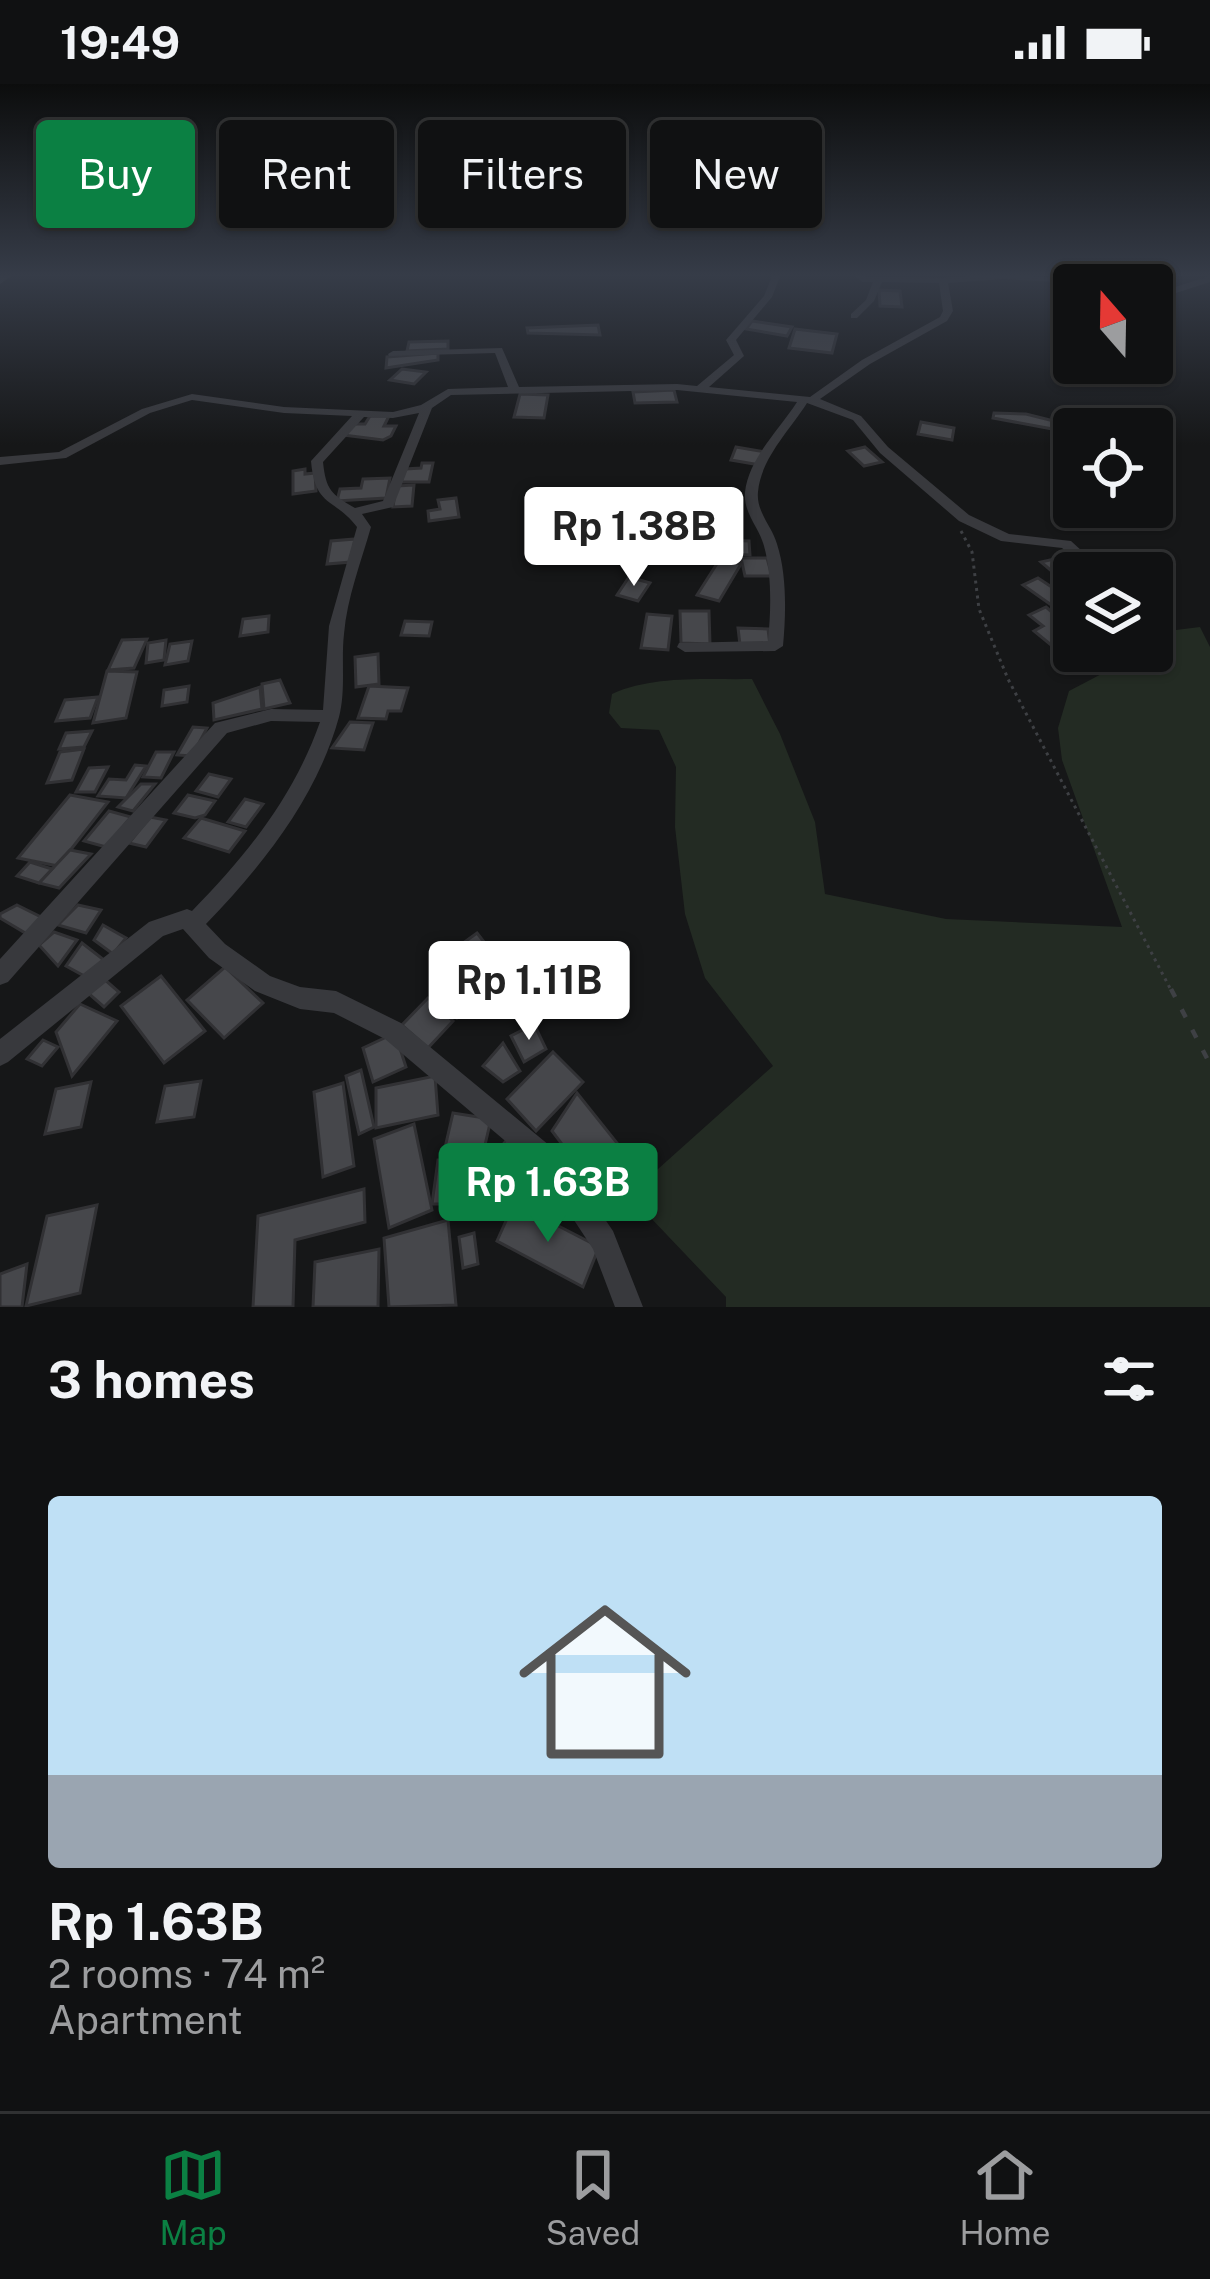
<!DOCTYPE html>
<html lang="en">
<head>
<meta charset="utf-8">
<style>
	body { margin:0; font-family:"Public Sans",sans-serif; background:#1e1f20; color:#f1f3f6; height:100vh; display:flex; flex-direction:column; font-size:45px; white-space:nowrap }
	* { box-sizing:border-box; margin:0 }
	p { font-size:39px; color:#9c9d9f }
	.icon { flex:none; width:66px; height:66px; fill:none; stroke:currentColor; stroke-width:2; stroke-linecap:round; stroke-linejoin:round }
	.map { position:relative; height:1223px; overflow:hidden }
	.panel { display:flex; flex-direction:column; background:#101112; flex:1 }
	.panel>* { flex:none }
	.hud { position:absolute; left:36px; top:36px; width:1140px; height:108px; display:flex; gap:24px }
	.needle { width:78px; rotate:340deg }
	.buttons { position:absolute; left:1053px; top:180px; display:grid; gap:24px }
	.buttons a { display:grid; place-items:center; width:120px; height:120px; border-radius:12px; background:#101112; box-shadow:0 3px 9px #0004,0 0 0 3px #303132; font-size:60px }
	.price { position:absolute; translate:-50% -102px; padding:0 27px; border-radius:12px; background:#fff; color:#222; font-size:39px; line-height:78px; filter:drop-shadow(0 3px 6px #0008) }
	.price::after { content:''; position:absolute; left:50%; top:72px; width:36px; height:27px; margin-left:-18px; background:inherit; clip-path:polygon(0 0,100% 0,50% 100%) }
	.price.on { background:#0b8043; color:#fff }
	ul { padding:0; list-style:none }
	li { display:grid; align-content:center; gap:24px; height:636px; padding:0 48px }
	li+li { border-top:3px solid #303132 }
	li span { display:grid; place-items:center; height:372px; border-radius:12px; color:#555 }
	li>.icon { margin-inline-start:auto }
	span .icon { width:216px; height:216px; fill:#fffc; stroke-width:1 }
	li b { font-size:51px }
	h2 { display:flex; justify-content:space-between; align-items:center; height:144px; padding:0 48px; font-size:51px }
	.tag { padding:0 42px; border-radius:12px; background:#101112; box-shadow:0 3px 9px #0004,0 0 0 3px #303132; font-size:42px; line-height:108px }
	.tag.on { background:#0b8043; color:#fff }
	.status { display:flex; justify-content:space-between; align-items:center; height:84px; padding:0 60px; background:#101112; direction:ltr }
	.status svg { height:33px; fill:currentColor }
	.tabs { display:flex; justify-content:space-around; align-items:center; height:168px; border-top:3px solid #303132; background:#101112; font-size:33px; color:#9c9d9f }
	.tabs a { display:grid; justify-items:center; gap:6px }
	.tabs .on { color:#0b8043 }
	.map>svg:first-child { display:block }
</style>
</head>
<body>
<div class="status"><b>19:49</b><svg viewBox="0 0 49 12"><path d="M0 12V9h3v3zM5 12V6h3v6zM10 12V3h3v9zM15 12V0h3v12zM26 1h20v11H26zM47 4h2v5h-2z"/></svg></div>
<div class="map">
<svg width="1210" height="1223" viewBox="0 0 1210 1223">
	<rect width="100%" height="100%" fill="#161718"/>
	<!-- green -->
	<path fill="#232b23" d="M1200,543L1210,563V1223H726V1213L629,1111L773,982L705,894L685,830L675,743L676,683L659,646L621,644L609,629L612,610C654,591 707,596 752,595L780,650L815,738L825,810L946,835L1122,843L1062,676L1058,644L1069,607L1111,585L1093,567H1152V549Z"/>
	<!-- building -->
	<g fill="#46474b" stroke="#313134" stroke-width="3">
		<polygon points="879,206 900,207 902,223 880,222"/>
		<polygon points="752,237 792,243 787,252 746,245"/>
		<polygon points="598,241 600,251 528,249 527,244"/>
		<polygon points="795,245 837,250 832,269 789,264"/>
		<polygon points="448,257 448,265 407,267 409,258"/>
		<polygon points="438,269 438,276 386,284 387,273"/>
		<polygon points="402,285 426,288 414,300 390,296"/>
		<polygon points="674,306 677,318 635,319 633,308"/>
		<polygon points="520,310 548,311 544,334 514,333"/>
		<polygon points="994,329 1026,330 1062,339 1058,346 993,334"/>
		<polygon points="370,332 389,332 384,342 396,342 391,352 383,356 343,351 349,340 365,340"/>
		<polygon points="921,338 954,344 952,356 918,350"/>
		<polygon points="736,363 765,368 760,381 731,376"/>
		<polygon points="865,363 882,378 864,382 848,367"/>
		<polygon points="422,379 433,379 429,398 401,398 405,385 421,384"/>
		<polygon points="305,385 305,390 315,389 316,407 293,410 293,387"/>
		<polygon points="390,394 386,414 337,417 340,405 361,404 363,395"/>
		<polygon points="414,401 412,422 393,423 396,402"/>
		<polygon points="456,414 459,433 429,437 428,427 440,425 438,416"/>
		<polygon points="355,455 351,478 327,480 331,457"/>
		<polygon points="724,456 749,457 750,471 725,470"/>
		<polygon points="1067,472 1080,482 1054,489 1041,478"/>
		<polygon points="741,474 767,474 772,492 745,492"/>
		<polygon points="720,475 741,480 719,517 697,511"/>
		<polygon points="629,493 650,499 638,517 617,511"/>
		<polygon points="1038,494 1073,517 1057,525 1023,501"/>
		<polygon points="1046,523 1060,535 1055,540 1063,550 1074,555 1074,567 1087,567 1084,576 1076,577 1056,565 1034,547 1043,542 1029,531"/>
		<polygon points="680,527 709,527 710,560 681,559"/>
		<polygon points="647,530 672,532 668,566 641,564"/>
		<polygon points="269,532 268,548 240,552 243,535"/>
		<polygon points="405,537 432,538 429,552 401,551"/>
		<polygon points="738,544 768,545 770,561 740,561"/>
		<polygon points="147,555 134,584 108,586 122,556"/>
		<polygon points="166,556 164,576 146,579 148,559"/>
		<polygon points="192,557 188,577 165,581 170,560"/>
		<polygon points="378,570 379,600 356,603 355,573"/>
		<polygon points="107,587 137,588 126,634 93,639"/>
		<polygon points="280,596 290,619 264,625 262,600"/>
		<polygon points="189,602 187,618 162,622 164,606"/>
		<polygon points="369,602 408,604 401,627 388,627 386,635 358,634"/>
		<polygon points="260,603 262,625 214,636 213,619"/>
		<polygon points="98,613 90,634 56,637 65,616"/>
		<polygon points="350,638 373,639 364,666 332,664"/>
		<polygon points="193,643 207,644 192,672 177,671"/>
		<polygon points="92,647 84,663 59,665 66,649"/>
		<polygon points="84,665 72,696 47,699 60,668"/>
		<polygon points="156,668 174,668 161,694 143,693"/>
		<polygon points="135,681 146,682 126,714 98,712 109,695 126,696"/>
		<polygon points="108,683 95,708 76,708 89,684"/>
		<polygon points="209,690 231,695 218,713 196,707"/>
		<polygon points="141,700 155,700 133,727 118,723"/>
		<polygon points="70,711 108,718 58,782 18,774"/>
		<polygon points="188,711 215,717 205,731 195,734 174,729"/>
		<polygon points="245,715 263,720 246,743 228,738"/>
		<polygon points="109,727 131,733 106,763 84,757"/>
		<polygon points="150,733 166,736 146,763 129,759"/>
		<polygon points="201,734 245,747 229,768 184,754"/>
		<polygon points="70,766 91,770 59,804 39,799"/>
		<polygon points="30,778 52,785 39,799 17,792"/>
		<polygon points="17,821 43,834 27,850 0,834 0,830"/>
		<polygon points="78,821 101,826 86,849 58,841"/>
		<polygon points="103,841 126,854 113,870 94,856"/>
		<polygon points="54,848 77,856 58,882 39,861"/>
		<polygon points="477,849 495,872 449,905 431,882"/>
		<polygon points="82,859 104,876 88,894 66,882"/>
		<polygon points="225,883 263,919 224,954 187,916"/>
		<polygon points="161,892 205,947 164,979 121,922"/>
		<polygon points="104,895 119,908 104,923 88,909"/>
		<polygon points="466,901 479,914 457,934 444,920"/>
		<polygon points="428,914 453,937 428,964 402,941"/>
		<polygon points="80,920 117,937 72,992 56,948"/>
		<polygon points="534,940 546,965 524,978 511,952"/>
		<polygon points="395,949 406,983 373,998 363,964"/>
		<polygon points="43,956 58,963 42,982 27,975"/>
		<polygon points="503,959 520,987 503,998 483,982"/>
		<polygon points="553,968 583,998 536,1047 507,1015"/>
		<polygon points="361,986 374,1043 359,1050 346,992"/>
		<polygon points="435,992 438,1031 376,1044 376,1004"/>
		<polygon points="201,997 194,1033 157,1038 165,1002"/>
		<polygon points="91,998 81,1043 45,1050 56,1005"/>
		<polygon points="343,999 354,1082 323,1093 314,1008"/>
		<polygon points="577,1009 637,1084 604,1116 552,1047"/>
		<polygon points="453,1029 491,1035 482,1074 444,1068"/>
		<polygon points="414,1040 432,1126 389,1144 374,1055"/>
		<polygon points="510,1052 520,1062 501,1085 491,1075"/>
		<polygon points="438,1076 489,1077 485,1120 432,1120"/>
		<polygon points="513,1078 569,1117 558,1137 501,1097"/>
		<polygon points="364,1105 365,1138 295,1156 293,1223 253,1223 258,1132"/>
		<polygon points="514,1119 599,1163 583,1203 497,1157"/>
		<polygon points="97,1121 80,1209 26,1222 47,1132"/>
		<polygon points="448,1136 456,1221 389,1223 384,1154"/>
		<polygon points="474,1149 478,1180 463,1184 459,1153"/>
		<polygon points="379,1165 378,1223 313,1223 315,1178"/>
		<polygon points="27,1180 22,1223 0,1223 0,1190"/>
	</g>
	<g fill="none" stroke-linecap="round" stroke-linejoin="round">
		<!-- path-far1 -->
		<polyline stroke="#3e4044" stroke-width="3" stroke-dasharray="3 4.5" stroke-linecap="butt" points="961,447 972,468 979,525 1008,595 1172,908"/>
		<!-- path -->
		<polyline stroke="#3e4044" stroke-width="4.5" stroke-dasharray="9 14" stroke-linecap="butt" points="1171,905 1210,980"/>
		<!-- street -->
		<g fill="#38393d" fill-rule="evenodd">
			<path d="M773,190H781L772,213L736,256L744,272L709,303L810,313L862,276L940,233L943,227L939,199L882,198L874,217L857,234H851V230L866,216L873,198H862L852,190H861L867,193L943,194L1004,190L1117,199L1118,201L1003,195L948,199L953,227L947,237L870,280L820,315L861,332L888,363L969,431L1009,450L1071,457L1106,489H1091L1062,464L1001,457L959,437L880,369L853,336L807,319C790,346 761,374 758,408C756,428 772,442 777,460C787,491 786,530 783,562L775,567L685,568L677,563L679,559L768,557C771,527 772,491 764,462C759,443 743,429 745,408C749,374 779,346 797,318L677,306L451,311L432,324L393,423L362,430L371,443C361,478 347,514 344,550C341,577 346,606 339,633C317,713 263,781 206,840L225,860L270,892L300,903L336,907L401,939L561,1071L613,1147L643,1223H615L593,1165L543,1089L385,955L334,929L300,925L255,907L209,874L183,845L163,852L8,978L0,982V955L149,838L187,825L192,827C247,771 294,712 320,638L271,637L227,649L8,898L0,901V875L215,639L271,625L323,626L329,542L357,443C334,413 315,424 311,377L352,332L284,329L192,316L150,329L66,374L0,381V373L59,368L142,325L192,310L284,323L393,328L421,321L448,305L508,303L495,269L389,272L388,270L393,267L502,264L519,303L677,300L697,302L734,271L726,256L764,212ZM419,329L383,417L355,424C331,410 326,406 323,378L364,333L393,334Z"/>
			<polygon points="1210,192 1210,198 1176,209 1152,208 1152,202 1175,203"/>
		</g>
		<!-- secondary -->
		<polygon fill="#46494d" fill-rule="evenodd" points="0,190 14,190 0,200"/>
	</g>
	<!-- sky -->
	<linearGradient id="sky" x2="0" y2="1"><stop stop-color="#0c0d0d"/><stop offset="0.53" stop-color="#363c48"/><stop offset="1" stop-color="#363c48" stop-opacity="0"/></linearGradient>
	<rect width="1210" height="361" fill="url(#sky)"/>
</svg>
<div class="buttons">
<a><svg class="needle" viewBox="-14 -14 28 28"><path d="M0-13l5 13h-10z" fill="#e53935"/><path d="M0 13l5-13h-10z" fill="#9c9d9f"/></svg></a>
<a><svg class="icon" aria-label="locate" viewBox="0 0 24 24"><circle cx="12" cy="12" r="6"/><path d="M12 2v4M12 18v4M2 12h4M18 12h4"/></svg></a>
<a><svg class="icon" aria-label="layers" viewBox="0 0 24 24"><path d="M12 4l9 5-9 5-9-5zM3 14l9 5 9-5"/></svg></a>
</div>
<b class="price" style="left:634px;top:505px">Rp 1.38B</b>
<b class="price" style="left:529px;top:959px">Rp 1.11B</b>
<b class="price on" style="left:548px;top:1161px">Rp 1.63B</b>
<div class="hud">
<a class="tag on">Buy</a>
<a class="tag">Rent</a>
<a class="tag">Filters</a>
<a class="tag">New</a>
</div>
</div>
<section class="panel">
<h2>3 homes<svg class="icon" aria-label="filters" viewBox="0 0 24 24"><path d="M4 7h16M4 17h16"/><circle cx="9" cy="7" r="2"/><circle cx="15" cy="17" r="2"/></svg></h2>
<ul>
<li><span style="background:linear-gradient(#bfe0f5 75%,#9aa5b1 0)"><svg class="icon" aria-label="home" viewBox="0 0 24 24"><path d="M3 11l9-7 9 7M6 9v11h12V9"/></svg></span><div><b>Rp 1.63B</b><p>2 rooms · 74 m²</p><p>Apartment</p></div></li>
</ul>
</section>
<nav class="tabs">
<a class="on"><svg class="icon" aria-label="map" viewBox="0 0 24 24"><path d="M3 6l6-2 6 2 6-2v14l-6 2-6-2-6 2zM9 4v14M15 6v14"/></svg>Map</a>
<a><svg class="icon" aria-label="saved" viewBox="0 0 24 24"><path d="M7 4h10v16l-5-4-5 4z"/></svg>Saved</a>
<a><svg class="icon" aria-label="home" viewBox="0 0 24 24"><path d="M3 11l9-7 9 7M6 9v11h12V9"/></svg>Home</a>
</nav>
</body>
</html>
